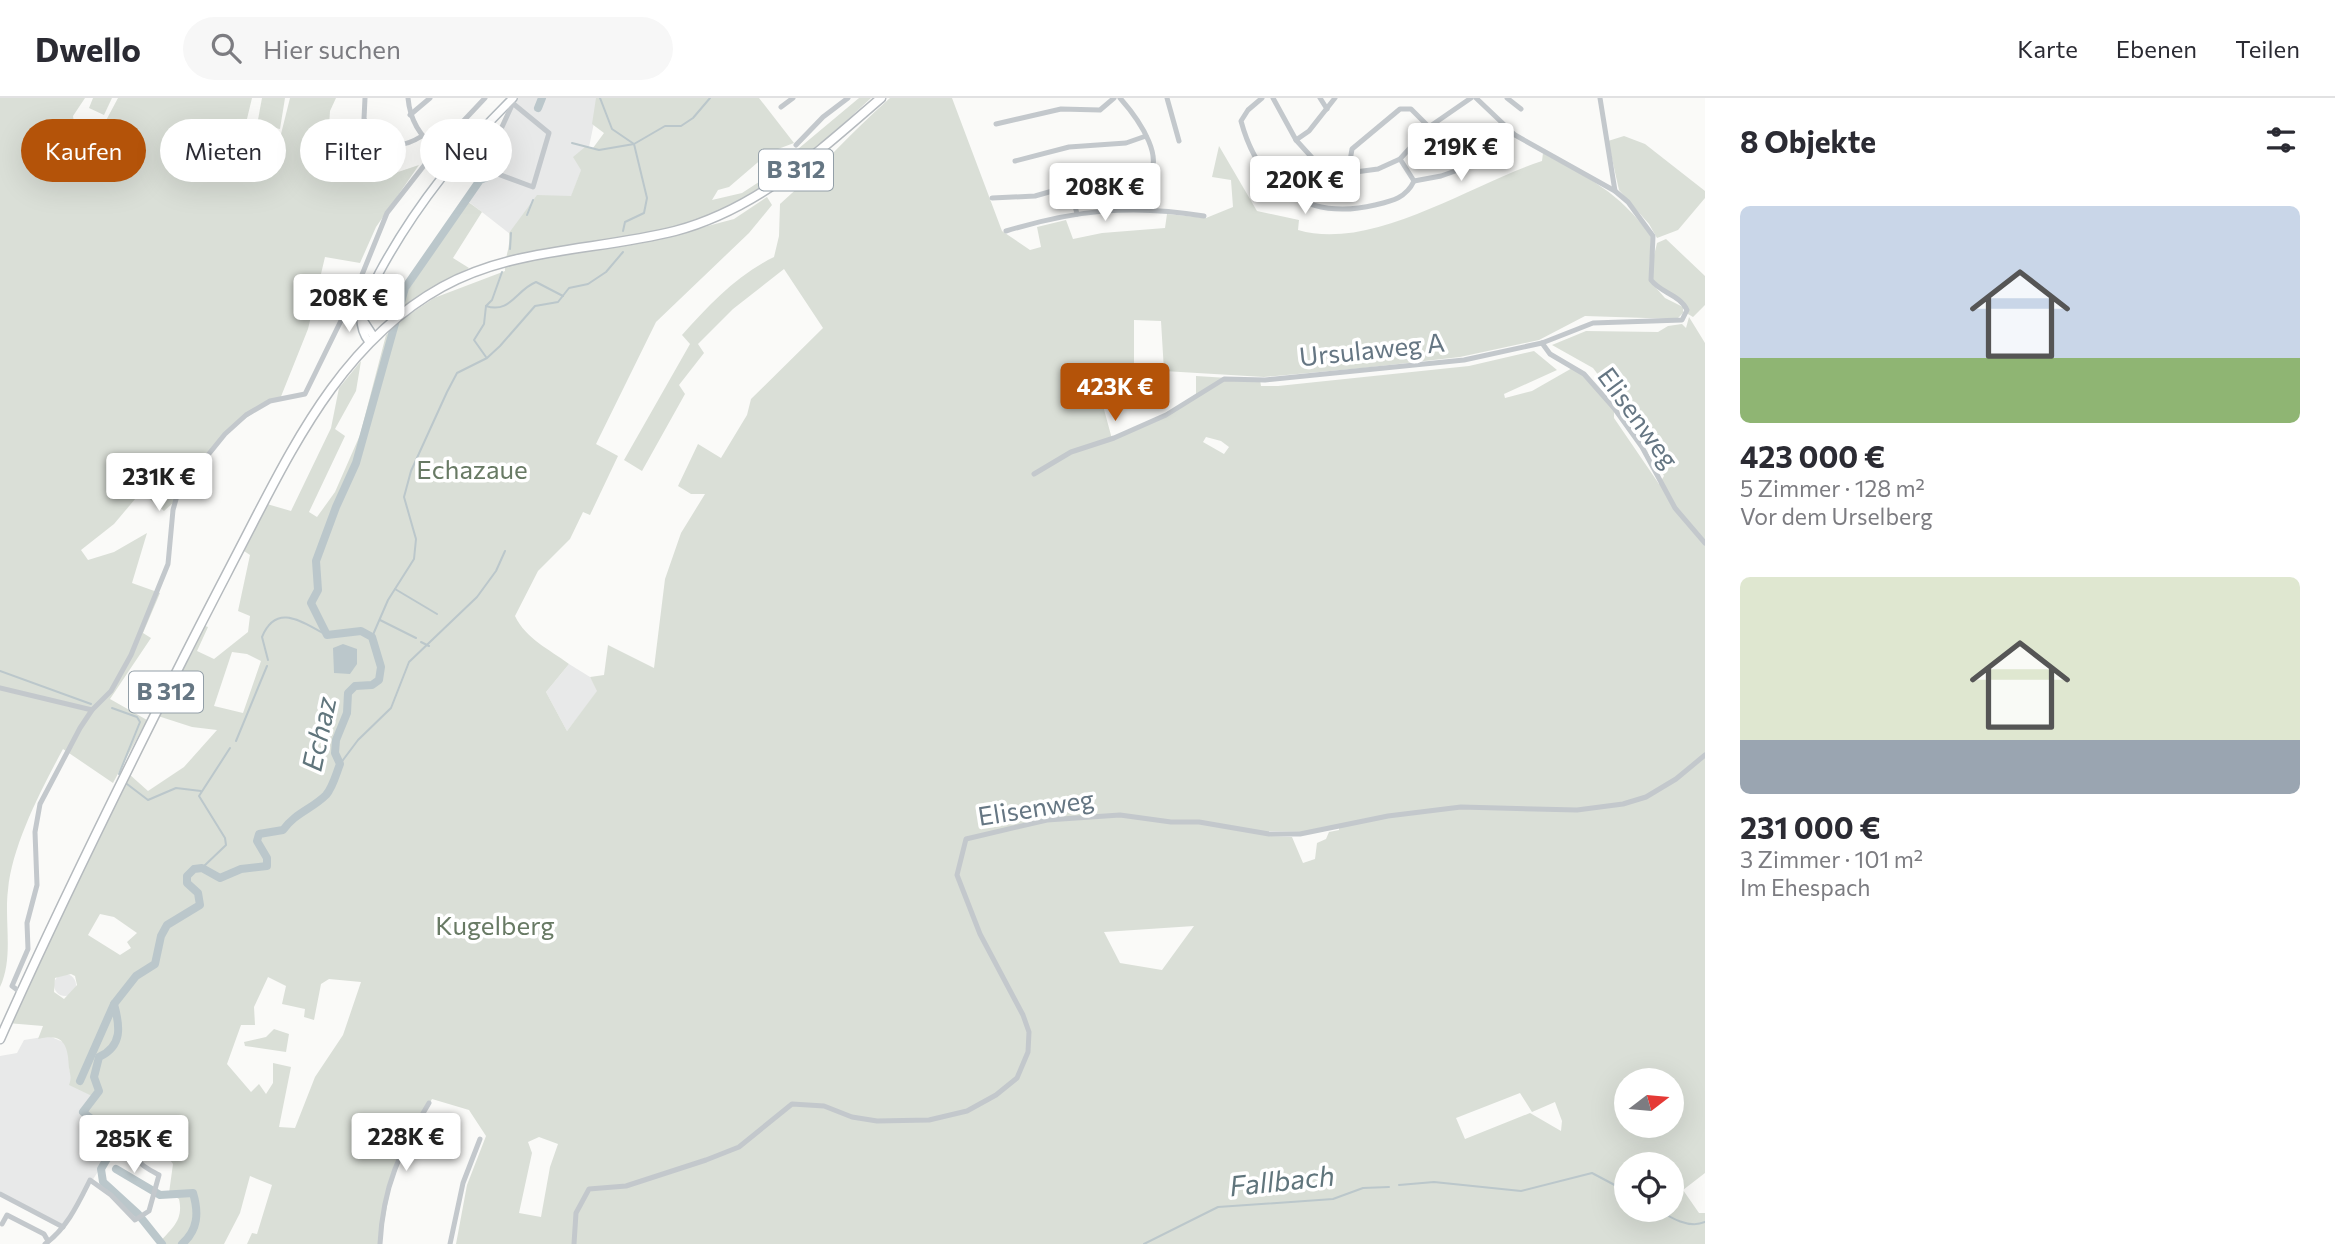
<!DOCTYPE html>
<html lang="de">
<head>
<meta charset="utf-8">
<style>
	body { margin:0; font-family:Commissioner,sans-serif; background:#f7f7f7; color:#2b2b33; height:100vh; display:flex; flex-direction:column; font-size:26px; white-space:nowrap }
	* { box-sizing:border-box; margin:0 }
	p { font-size:23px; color:#7c7c81 }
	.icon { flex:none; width:38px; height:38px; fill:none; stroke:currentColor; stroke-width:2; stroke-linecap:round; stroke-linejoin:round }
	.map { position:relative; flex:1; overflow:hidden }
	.drawer { display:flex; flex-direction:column; background:#fff; width:630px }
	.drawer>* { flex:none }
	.hud { position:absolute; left:21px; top:21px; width:665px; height:63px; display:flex; gap:14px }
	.needle { width:46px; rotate:74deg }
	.fabs { position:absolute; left:1614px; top:970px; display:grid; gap:14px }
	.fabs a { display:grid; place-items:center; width:70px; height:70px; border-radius:50%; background:#fff; box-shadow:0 7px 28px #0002; font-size:35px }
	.price { position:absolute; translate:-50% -60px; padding:0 16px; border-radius:7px; background:#fff; color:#222; font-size:23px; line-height:46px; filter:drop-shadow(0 2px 4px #0008) }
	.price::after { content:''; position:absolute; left:50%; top:42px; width:21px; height:16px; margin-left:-10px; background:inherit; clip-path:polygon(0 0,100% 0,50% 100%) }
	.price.current { background:#b45309; color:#fff }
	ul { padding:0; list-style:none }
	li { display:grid; align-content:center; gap:14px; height:371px; padding:0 35px }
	li span { display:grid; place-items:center; height:217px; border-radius:10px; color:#555 }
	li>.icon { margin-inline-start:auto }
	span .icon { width:126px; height:126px; fill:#fffc; stroke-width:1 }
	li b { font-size:30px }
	h2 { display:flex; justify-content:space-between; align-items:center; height:84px; padding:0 35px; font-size:30px }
	.chip { padding:0 24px; border-radius:32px; background:#fff; box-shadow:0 7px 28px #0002; font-size:24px; line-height:63px }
	.chip.current { background:#b45309; color:#fff }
	header { display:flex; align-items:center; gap:42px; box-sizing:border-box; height:98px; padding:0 35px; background:#fff; border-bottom:2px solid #e1e1e2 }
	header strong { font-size:33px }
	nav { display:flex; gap:38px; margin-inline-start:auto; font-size:24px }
	.search { width:490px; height:63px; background:#f7f7f7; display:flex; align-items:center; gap:18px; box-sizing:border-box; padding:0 24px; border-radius:38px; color:#7c7c81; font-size:26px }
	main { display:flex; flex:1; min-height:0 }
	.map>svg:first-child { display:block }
</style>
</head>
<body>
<header>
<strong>Dwello</strong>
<div class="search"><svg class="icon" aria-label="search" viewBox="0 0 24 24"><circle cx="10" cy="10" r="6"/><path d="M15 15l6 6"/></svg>Hier suchen</div>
<nav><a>Karte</a><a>Ebenen</a><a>Teilen</a></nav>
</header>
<main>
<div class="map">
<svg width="1705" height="1146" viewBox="0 0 1705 1146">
	<rect width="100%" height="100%" fill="#fafaf8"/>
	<!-- built -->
	<g fill="#e8e9e9">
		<polygon points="517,0 596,0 597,10 588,54 567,110 519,143 464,100 482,72"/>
		<polygon points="569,566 590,579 598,593 567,633 546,594"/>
		<circle cx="65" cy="887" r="11"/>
		<polygon points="49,938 63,944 71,954 69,971 72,979 92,998 83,1014 118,1042 64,1127 0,1095 0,958 17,955 24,942"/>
	</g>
	<!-- green -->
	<g fill="#dadfd7" fill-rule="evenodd">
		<path d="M0,0H85L73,18L75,32L83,41L102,30L118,0H252L246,25L267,40L281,36L290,0H336L330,13L329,28L389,77L419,67L376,129L360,165L325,159L308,231L280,301C238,317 212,351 184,384L185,394L164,413L141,394L114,426L81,452L88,462L114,454L147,435L132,485L160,495L143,535L151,540L110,601L147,622L113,685L63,651C42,690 12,747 8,792C4,823 14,859 0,889Z"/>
		<polygon points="93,0 112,0 104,17 89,10"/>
		<polygon points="262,0 285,0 280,31 257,27"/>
		<path d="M596,0H759L794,45L770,54L729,89L718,92L712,102L742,95L762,82L765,90L735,108L697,122L689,133L734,121L767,99L772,107L749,135L656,224L596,346L618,358L590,417L583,414L570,441L538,473L515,518C526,541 549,551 569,566L546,594L567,633L597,593L590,579L604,577L608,547L654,570L665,481L681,435L705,396H691L678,388L698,346L721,360L747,317L751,301L823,230L784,171L733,211L698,246L704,255L679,287L685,296L642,373L624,362L690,246L682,237C709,207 737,177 774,159L779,138L780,106C819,72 851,34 890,0H952L1002,133L1030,152L1041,149L1037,129L1066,122L1073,141L1102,135L1165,130L1167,116L1206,120L1233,109L1231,82L1212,79L1219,48L1257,113L1299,122L1298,132C1372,154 1471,86 1542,63L1543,55C1591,82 1617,92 1651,138L1649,182L1665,200L1683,209V215L1677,221L1585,218L1539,242L1460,259L1363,270L1264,279L1164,273L1161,223L1134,222V275L1122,277L1098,289L1112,341L1166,317L1196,296V278L1260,282L1261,288H1278L1469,268L1534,253L1557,272L1504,296L1505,300L1532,293L1574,269L1614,310V320L1659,386L1664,378L1645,338L1593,270L1552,247L1586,233L1658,234L1668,228L1682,226L1686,230L1689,219L1705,245V1075L1683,1092L1699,1115H1705V1146H456L467,1087L486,1038L469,1012L432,1001L395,1065L380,1146H247L252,1135L257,1136L272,1087L250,1078L240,1115L224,1146H158C171,1131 184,1123 179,1101L169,1095L173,1066L144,1026L131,1030L124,1027L115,1039L83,1014L92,998L69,987C72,979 70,977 69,970C68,949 65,934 38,941L43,928L7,925L129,676L148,693L184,669L217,632L192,629L158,618L205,528L208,529L197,553L214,561L248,534L250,518L238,513L250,457L244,453L267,406L291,413L331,330L339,290L361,263L356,293L335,331L345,338L309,414L317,419L335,394L360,337L386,237L407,218L434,200L505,173C504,159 511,150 509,135L537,97L571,98L581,72L573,59L585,49L593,50L604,35L592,26ZM1206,339L1221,343L1229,349L1224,356L1203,344ZM232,554L247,556L261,563L243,615L214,608ZM1339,727V732L1329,734L1326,741L1317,745L1315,761L1303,765L1292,739L1269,738V733L1303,734ZM100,816L114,819L137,835L127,844L131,850L120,857L88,837ZM1194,828L1162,872L1120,865L1104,834ZM71,876L75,878L77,887L64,901L54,894L55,880ZM268,879L286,888L282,906L305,911L304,919L314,922L321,886L329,881L361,884L343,937L315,979L295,1030L279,1029L291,969L273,965V985L266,996L259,986L251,994L227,966L241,927H255L254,909ZM1626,982H1671V1027H1626ZM1520,995L1532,1014L1555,1004L1562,1023L1561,1033L1530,1015L1465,1041L1456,1020ZM539,1039L558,1046L550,1069L541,1119L519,1115L532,1055L528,1044ZM1626,1066H1671V1111H1626Z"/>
		<polygon points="859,0 871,0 829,39 770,85 769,73 773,64 798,51"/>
		<polygon points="1624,38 1645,46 1705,93 1705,100 1678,132 1657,140 1649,126 1619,92 1608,43"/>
		<polygon points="467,103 482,114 453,160 469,170 403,209 405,197"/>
		<path d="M1666,141L1705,178V207L1693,219L1688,216C1687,194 1656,198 1652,178C1650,168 1655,155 1657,145Z"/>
		<polygon points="274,931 289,936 286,954 245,948 244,944 266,939"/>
	</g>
	<!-- water -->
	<polygon fill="#bbc7cb" points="343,546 357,551 357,566 350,576 334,575 333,550"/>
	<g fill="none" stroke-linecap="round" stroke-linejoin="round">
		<!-- stream -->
		<g stroke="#bbc7cb" stroke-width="2">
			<polyline points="600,0 612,31 634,46 665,28 681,28 693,20 710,0"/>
			<polyline points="572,45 599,52 634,46 647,100 644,115 625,124 623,133"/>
			<polyline points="527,117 533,102"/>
			<polyline points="510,151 511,135"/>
			<path d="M486,208C510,216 516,192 536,184L563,198"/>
			<polyline points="486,259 474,242 484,226 486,208 492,202 502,174"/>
			<polyline points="395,491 437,516"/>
			<polyline points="380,522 416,540"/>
			<polyline points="372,539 388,502 414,461 416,441 404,399 411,373 447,294 457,275 487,260 500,248 535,208 558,204 569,190 588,186 606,174 623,154"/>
			<polyline points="421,544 429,548"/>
			<path d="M268,562L262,539C277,503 304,526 327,537"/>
			<polyline points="0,573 91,606"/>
			<polyline points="112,610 137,619 140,624 119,676"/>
			<polyline points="236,643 267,568"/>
			<polyline points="340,666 358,642 391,610 409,564 477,499 496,473 505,453"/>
			<polyline points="127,686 148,702 176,690 201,693"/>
			<polyline points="202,770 226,747 225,740 199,698 230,650"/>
			<polyline points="1399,1087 1434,1084 1521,1093 1592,1075 1626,1093"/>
			<path d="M1657,1111C1671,1120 1689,1131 1705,1124"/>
			<polyline points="1144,1146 1218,1109 1333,1101 1363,1090 1389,1089"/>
		</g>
		<!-- river -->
		<g stroke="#bbc7cb" stroke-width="8">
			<polyline points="538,10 542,0"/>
			<polyline points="80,983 114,906"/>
			<path d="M116,1071L160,1097L193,1095C199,1115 198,1132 182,1146"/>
			<path d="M162,1146L138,1116L103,1084L101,1071L118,1042L83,1014L99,993L94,979L99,959C123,948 120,928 114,906L136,878L155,866L161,838L167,827L200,807L198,795L187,785V778L194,771L202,770L220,780L241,771L267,768V760L257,743L259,736L283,732C295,715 312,711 326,697C333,689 336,676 340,666L335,655L336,642L347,615L348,595L355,588L372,587L379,582L381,569L372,539L361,533L327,537L311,505L318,492L316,463L336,409L356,365L405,190L480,82L492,77"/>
		</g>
		<defs>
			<g id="secondary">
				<polyline points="361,219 374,239"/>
				<path d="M369,244C362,235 360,226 361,214C362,200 373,187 379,175C414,110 460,52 513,0"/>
			</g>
			<path id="primary" d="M0,941C57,813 119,688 182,563C206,515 231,468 255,421C301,332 350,240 442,189C515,149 596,153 675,133C758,111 818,54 881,0"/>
		</defs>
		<!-- secondary casing -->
		<use href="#secondary" stroke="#b3babf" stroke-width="10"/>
		<!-- primary casing -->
		<use href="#primary" stroke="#b5babe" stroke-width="11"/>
		<!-- minor -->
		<g stroke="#c3c8cc" stroke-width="5">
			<path d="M365,0L364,21C383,45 393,56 422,38"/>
			<path d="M408,0C410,22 419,38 437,51"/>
			<polyline points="1167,0 1179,43"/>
			<path d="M1262,0L1248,12L1241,23C1259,90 1308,123 1375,107C1392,103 1406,100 1414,83L1400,61"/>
			<polyline points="1273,0 1296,42 1316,64 1348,75 1378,71 1400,61 1429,29 1471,0"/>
			<polyline points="1320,0 1327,11"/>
			<polyline points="1507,0 1521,11"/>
			<polyline points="1600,0 1615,93"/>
			<polyline points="781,9 793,0"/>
			<polyline points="410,17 430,0"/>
			<polyline points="996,26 1061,11 1100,12 1114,0"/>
			<polyline points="1296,42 1309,33 1335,0"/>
			<polyline points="796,47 823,19 848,0"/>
			<polyline points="1015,63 1069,49 1126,45 1146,38"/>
			<polyline points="471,66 533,89 549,35 510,3"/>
			<polyline points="483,70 513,5"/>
			<polyline points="1348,75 1352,51 1400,11 1411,11 1429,29"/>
			<polyline points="1414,83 1441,78 1501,57"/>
			<polyline points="1070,88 1077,116"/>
			<path d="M992,100L1035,98L1070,88L1096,84L1139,85C1174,68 1136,18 1120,0"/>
			<path d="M1006,133C1075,112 1132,106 1204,118"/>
			<polyline points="1542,245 1550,256 1584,276 1614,310 1642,349 1675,410 1705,445"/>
			<path d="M1034,376L1071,354L1114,340L1166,317L1224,281L1265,282L1464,262L1542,245L1593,225L1682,222L1687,212C1680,197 1661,195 1651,182L1653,138L1628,104L1615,93L1515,37L1476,0"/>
			<polyline points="0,590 92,612"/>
			<polyline points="20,894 12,888 28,851 27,825 37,787 35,734 40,706 80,630 92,612 111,593 131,557 168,466 173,412 178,394 225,336 246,317 270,303 305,296 355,194 387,115 437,51 485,0"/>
			<polyline points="0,1096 63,1129"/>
			<polyline points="2,1126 7,1117 44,1136 48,1143"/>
			<path d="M45,1146C67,1130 78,1106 90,1082L111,1097L135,1122L149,1113L159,1077C149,1071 134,1066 138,1052L150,1043"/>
			<path d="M380,1146C383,1087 400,1054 429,1005"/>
			<polyline points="450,1146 463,1085 480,1041"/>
			<polyline points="574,1146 576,1115 589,1091 626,1088 706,1062 739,1049 792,1006 824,1008 852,1019 877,1023 929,1022 967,1013 996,997 1017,980 1028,954 1029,934 1023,917 980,836 957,777 966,741 1047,722 1120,717 1171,724 1199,724 1269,736 1300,736 1388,718 1461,709 1577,712 1623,706 1646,699 1676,681 1705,657"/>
		</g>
		<!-- secondary -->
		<use href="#secondary" stroke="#fff" stroke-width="7"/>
		<!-- primary -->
		<use href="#primary" stroke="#fff" stroke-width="8"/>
	</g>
	<g text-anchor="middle" stroke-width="7" stroke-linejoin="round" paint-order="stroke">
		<!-- shield labels -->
		<g fill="#fff" stroke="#939fa8" stroke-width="2">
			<rect x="759" y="51.5" width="74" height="41" rx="5"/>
			<rect x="129" y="573.5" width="74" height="41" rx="5"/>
		</g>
		<g font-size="24" font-weight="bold" fill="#657683">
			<text x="796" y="80">B 312</text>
			<text x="166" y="602">B 312</text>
		</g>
		<!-- street labels -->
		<g font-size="26" fill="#657683" stroke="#fff">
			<text transform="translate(1372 252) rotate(-6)" y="9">Ursulaweg A</text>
			<text transform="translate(1638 320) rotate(54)" y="9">Elisenweg</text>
			<text transform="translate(1036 710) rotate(-9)" y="9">Elisenweg</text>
		</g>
		<!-- park labels -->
		<g font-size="26" fill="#687a64" stroke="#fff">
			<text x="472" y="381">Echazaue</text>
			<text x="495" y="837">Kugelberg</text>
		</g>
		<!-- water labels -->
		<g font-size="28" font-style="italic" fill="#60757c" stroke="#fff">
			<text transform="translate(319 636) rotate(-78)" y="10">Echaz</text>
			<text transform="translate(1282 1083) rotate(-6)" y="10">Fallbach</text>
		</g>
	</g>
</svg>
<div class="fabs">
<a><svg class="needle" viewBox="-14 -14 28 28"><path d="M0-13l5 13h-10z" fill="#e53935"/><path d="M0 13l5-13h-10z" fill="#7c7c81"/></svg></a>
<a><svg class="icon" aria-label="locate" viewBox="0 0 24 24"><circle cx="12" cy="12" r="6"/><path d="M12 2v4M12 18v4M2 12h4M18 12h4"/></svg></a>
</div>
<b class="price" style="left:1461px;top:85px">219K €</b>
<b class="price" style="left:1305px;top:118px">220K €</b>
<b class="price" style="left:1105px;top:125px">208K €</b>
<b class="price" style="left:349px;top:236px">208K €</b>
<b class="price current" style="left:1115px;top:325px">423K €</b>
<b class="price" style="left:159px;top:415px">231K €</b>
<b class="price" style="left:406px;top:1075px">228K €</b>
<b class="price" style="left:134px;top:1077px">285K €</b>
<div class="hud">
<a class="chip current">Kaufen</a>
<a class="chip">Mieten</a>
<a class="chip">Filter</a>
<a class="chip">Neu</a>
</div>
</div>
<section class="drawer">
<h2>8 Objekte<svg class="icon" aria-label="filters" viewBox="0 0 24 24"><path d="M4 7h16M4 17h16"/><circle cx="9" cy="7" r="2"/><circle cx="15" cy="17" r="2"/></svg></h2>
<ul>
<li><span style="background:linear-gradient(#c9d6e8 70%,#8fb573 0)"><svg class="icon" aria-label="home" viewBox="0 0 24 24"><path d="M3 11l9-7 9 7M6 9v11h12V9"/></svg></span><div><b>423 000 €</b><p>5 Zimmer · 128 m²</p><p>Vor dem Urselberg</p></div></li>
<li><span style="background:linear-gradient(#dfe7d0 75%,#9aa5b1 0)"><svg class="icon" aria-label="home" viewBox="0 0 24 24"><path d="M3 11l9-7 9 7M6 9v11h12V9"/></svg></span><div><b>231 000 €</b><p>3 Zimmer · 101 m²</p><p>Im Ehespach</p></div></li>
</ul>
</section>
</main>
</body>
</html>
